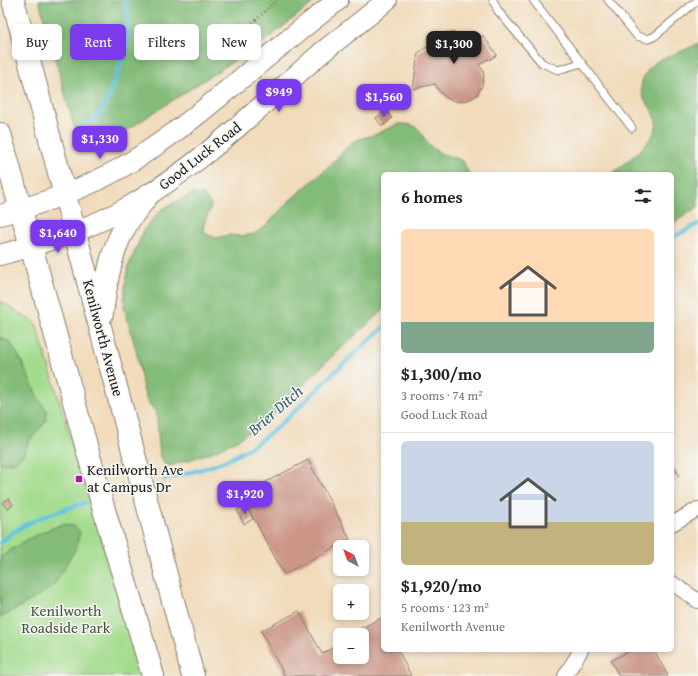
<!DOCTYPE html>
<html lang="en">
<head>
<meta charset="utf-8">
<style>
	body { margin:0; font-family:"Gentium Book Plus",serif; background:#f6f6f6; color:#222; height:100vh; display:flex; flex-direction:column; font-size:15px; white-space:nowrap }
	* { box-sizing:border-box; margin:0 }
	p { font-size:13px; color:#767676 }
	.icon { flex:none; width:22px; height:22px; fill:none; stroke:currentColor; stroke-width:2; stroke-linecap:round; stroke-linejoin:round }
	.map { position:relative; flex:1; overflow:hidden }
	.side { position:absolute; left:381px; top:172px; width:293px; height:480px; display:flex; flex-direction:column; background:#fff; border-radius:6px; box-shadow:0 2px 6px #0003 }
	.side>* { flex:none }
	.banner { position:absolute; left:12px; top:24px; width:309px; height:36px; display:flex; gap:8px }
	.needle { width:26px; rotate:319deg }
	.buttons { position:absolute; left:333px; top:540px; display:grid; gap:8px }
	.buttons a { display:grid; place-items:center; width:36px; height:36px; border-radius:6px; background:#fff; box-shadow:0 2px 6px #0003; font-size:20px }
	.price { position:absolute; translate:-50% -34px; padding:0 9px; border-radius:8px; background:#7c3aed; color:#fff; font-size:13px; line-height:26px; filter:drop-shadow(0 1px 2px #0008) }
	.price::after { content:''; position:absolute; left:50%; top:24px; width:12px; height:9px; margin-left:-6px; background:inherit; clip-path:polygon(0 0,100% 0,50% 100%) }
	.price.selected { background:#222; color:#fff }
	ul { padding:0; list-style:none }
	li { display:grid; align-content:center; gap:8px; height:212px; padding:0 20px }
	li+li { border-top:1px solid #e0e0e0 }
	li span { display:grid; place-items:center; height:124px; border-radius:6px; color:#555 }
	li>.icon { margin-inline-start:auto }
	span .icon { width:72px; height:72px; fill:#fffc; stroke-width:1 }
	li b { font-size:17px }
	h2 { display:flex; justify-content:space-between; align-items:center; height:48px; padding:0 20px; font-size:17px }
	.pill { padding:0 14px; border-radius:6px; background:#fff; box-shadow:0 2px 6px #0003; font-size:14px; line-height:36px }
	.pill.selected { background:#7c3aed; color:#fff }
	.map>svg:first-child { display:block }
</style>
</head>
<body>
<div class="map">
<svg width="698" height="676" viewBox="0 0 698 676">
	<rect width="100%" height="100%" fill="#f6f6f2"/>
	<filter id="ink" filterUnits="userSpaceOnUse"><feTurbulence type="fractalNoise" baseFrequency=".025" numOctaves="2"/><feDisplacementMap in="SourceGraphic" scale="8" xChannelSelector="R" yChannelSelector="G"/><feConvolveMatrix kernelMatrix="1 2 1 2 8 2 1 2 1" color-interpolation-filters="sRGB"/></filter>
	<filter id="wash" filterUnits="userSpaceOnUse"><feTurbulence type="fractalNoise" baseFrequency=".012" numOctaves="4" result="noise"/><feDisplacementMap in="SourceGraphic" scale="16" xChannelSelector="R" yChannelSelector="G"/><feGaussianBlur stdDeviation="0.9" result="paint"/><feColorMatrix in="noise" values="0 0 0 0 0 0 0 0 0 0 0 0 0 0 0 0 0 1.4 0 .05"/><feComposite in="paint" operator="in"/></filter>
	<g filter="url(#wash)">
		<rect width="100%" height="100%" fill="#f1dbbb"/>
		<!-- green -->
		<polygon fill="#a4dc8e" stroke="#607c55" points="0,301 36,324 143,676 0,676"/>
		<!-- forest -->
		<g fill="#83bc79" stroke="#506c4a">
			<polygon points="39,0 317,0 266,40 99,148 87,149 81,145 72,120"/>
			<path d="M698,43V207L672,224V174H612C624,164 653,142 656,128C658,117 651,109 645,100C635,84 647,67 661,59C668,56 675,54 682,51C687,49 693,46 698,43Z"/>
			<path d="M398,124C426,123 417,136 434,149C442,156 454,156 463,161L469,174H383V310L326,362L284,405L263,423L237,440L210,453L170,466L164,464L160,457L157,421L155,411L147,401L143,388L136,350L124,307L125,287L128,267L145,228L161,210L181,199L194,194L204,195L211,205C210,214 205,218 203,227L206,234L216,238L230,235L241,236L254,234L266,226L287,203L325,170L351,143L362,138L374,135Z"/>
			<polygon points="0,337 10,342 21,360 38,398 47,411 46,421 28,442 23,455 15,462 0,464"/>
			<path d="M63,524L74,526L80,532L76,548L54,585L37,597L0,618V558C22,541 36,534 63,524Z"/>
		</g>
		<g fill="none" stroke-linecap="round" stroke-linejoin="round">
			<!-- stream -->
			<g stroke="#63c2e1" stroke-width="4.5">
				<polyline points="75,132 89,123 97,116 108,100 127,44 128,13 125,0"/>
				<polyline points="672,238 698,224"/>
				<path d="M164,479C191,472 220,466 244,451C280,430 306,399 336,371C351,356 368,342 383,328"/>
				<path d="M0,543C24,520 55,512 85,503"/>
			</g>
		</g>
		<g id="blocks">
			<!-- building -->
			<g fill="#cb9687">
				<polygon points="447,32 483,36 497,55 489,60 488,59 479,65 483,70 484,76 482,86 476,96 468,100 459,102 448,99 440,92 435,84 413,89 418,53"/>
				<polygon points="386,110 392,118 382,126 376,118"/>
				<polygon points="308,460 350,539 284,574 241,495"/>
				<polygon points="672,462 679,476 672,480"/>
				<polygon points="9,498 13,505 7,509 2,503"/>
				<polygon points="245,506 253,519 244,524 237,510"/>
				<polygon points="299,611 322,654 337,645 335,642 340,639 340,657 362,657 362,635 348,635 381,618 383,622 383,650 398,650 411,676 285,676 261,631"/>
				<polygon points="631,650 654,650 668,676 619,676 611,661"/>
			</g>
		</g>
	</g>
	<g filter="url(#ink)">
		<use href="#blocks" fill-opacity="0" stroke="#867c6c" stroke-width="1"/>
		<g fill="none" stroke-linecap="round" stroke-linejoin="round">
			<defs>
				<g id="service">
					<polyline points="493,0 498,11 542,63 558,70 581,63"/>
					<polyline points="533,0 632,128"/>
					<polyline points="608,0 637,36 648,39 655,36 698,0"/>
				</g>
				<g id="minor">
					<polyline points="672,524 698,509"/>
					<polyline points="672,583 698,601"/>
					<polyline points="565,676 581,650"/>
				</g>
				<g id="secondary">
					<path d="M0,215C41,204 82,190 119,169C164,143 204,110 243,77C274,51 306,25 338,0"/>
					<path d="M0,255C44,243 90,229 130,206C200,166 258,108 319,55C342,36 365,19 387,0"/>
				</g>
				<g id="primary">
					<polyline points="13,0 193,676"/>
					<polyline points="0,134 102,503 153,676"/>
					<path d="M102,314C106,281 111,248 129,220C135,211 142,203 148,195"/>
				</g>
			</defs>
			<!-- service casing -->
			<use href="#service" stroke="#867c6c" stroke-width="9"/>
			<!-- minor casing -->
			<use href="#minor" stroke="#867c6c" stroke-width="16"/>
			<!-- secondary casing -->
			<use href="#secondary" stroke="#867c6c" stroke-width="22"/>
			<!-- primary casing -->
			<use href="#primary" stroke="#867c6c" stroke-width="24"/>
			<!-- path -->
			<polyline stroke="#867c6c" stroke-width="2.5" stroke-dasharray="1 3" stroke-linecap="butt" points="245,53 248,28 276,0"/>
			<!-- service -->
			<use href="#service" stroke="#fff" stroke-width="7"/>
			<!-- minor -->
			<use href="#minor" stroke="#fff" stroke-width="14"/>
			<!-- secondary -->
			<use href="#secondary" stroke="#fff" stroke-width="20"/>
			<!-- primary -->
			<use href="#primary" stroke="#fff" stroke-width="22"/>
		</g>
	</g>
	<!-- markers -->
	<rect fill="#b5179e" stroke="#f6f6f2" stroke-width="1.5" x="75" y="475" width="8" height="8" rx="2"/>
	<g text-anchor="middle" stroke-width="3" stroke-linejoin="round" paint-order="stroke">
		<!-- street labels -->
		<g font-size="15" fill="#1c1c1c" stroke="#f6f6f2">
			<text transform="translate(200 156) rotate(-38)" y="5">Good Luck Road</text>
			<text transform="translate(103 338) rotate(75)" y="5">Kenilworth Avenue</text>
		</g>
		<!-- poi labels -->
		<g font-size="15" fill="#1c1c1c" stroke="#f6f6f2" text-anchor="start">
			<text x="87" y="475">Kenilworth Ave<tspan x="87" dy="17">at Campus Dr</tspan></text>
		</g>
		<!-- park labels -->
		<g font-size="15" fill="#45563e" stroke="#f6f6f2">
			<text x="66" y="616">Kenilworth<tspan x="66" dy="17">Roadside Park</tspan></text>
		</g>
		<!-- water labels -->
		<g font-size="16" font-style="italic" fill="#385e6b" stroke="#f6f6f2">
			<text transform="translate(275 410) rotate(-41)" y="6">Brier Ditch</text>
		</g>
	</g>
</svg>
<div class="buttons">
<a><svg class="needle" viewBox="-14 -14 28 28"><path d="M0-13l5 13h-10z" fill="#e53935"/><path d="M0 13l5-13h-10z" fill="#767676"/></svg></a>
<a>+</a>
<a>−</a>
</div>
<b class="price selected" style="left:454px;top:65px">$1,300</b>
<b class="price" style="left:279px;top:113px">$949</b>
<b class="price" style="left:384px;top:118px">$1,560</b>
<b class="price" style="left:100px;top:160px">$1,330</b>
<b class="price" style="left:58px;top:254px">$1,640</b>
<b class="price" style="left:245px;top:515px">$1,920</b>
<div class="banner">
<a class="pill">Buy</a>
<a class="pill selected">Rent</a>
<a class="pill">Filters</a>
<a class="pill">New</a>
</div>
<section class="side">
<h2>6 homes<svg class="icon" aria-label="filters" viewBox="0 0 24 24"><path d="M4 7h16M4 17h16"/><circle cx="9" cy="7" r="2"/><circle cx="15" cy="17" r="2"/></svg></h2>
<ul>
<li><span style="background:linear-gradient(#ffd9b3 75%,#7fa58c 0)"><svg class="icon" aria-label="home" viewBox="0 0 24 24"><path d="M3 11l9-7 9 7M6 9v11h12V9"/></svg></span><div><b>$1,300/mo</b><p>3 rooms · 74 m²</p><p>Good Luck Road</p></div></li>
<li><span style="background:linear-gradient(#c9d6e8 65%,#c2b280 0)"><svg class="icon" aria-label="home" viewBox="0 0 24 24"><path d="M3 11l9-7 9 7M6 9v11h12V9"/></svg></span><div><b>$1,920/mo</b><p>5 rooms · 123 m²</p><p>Kenilworth Avenue</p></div></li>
</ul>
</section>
</div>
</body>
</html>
